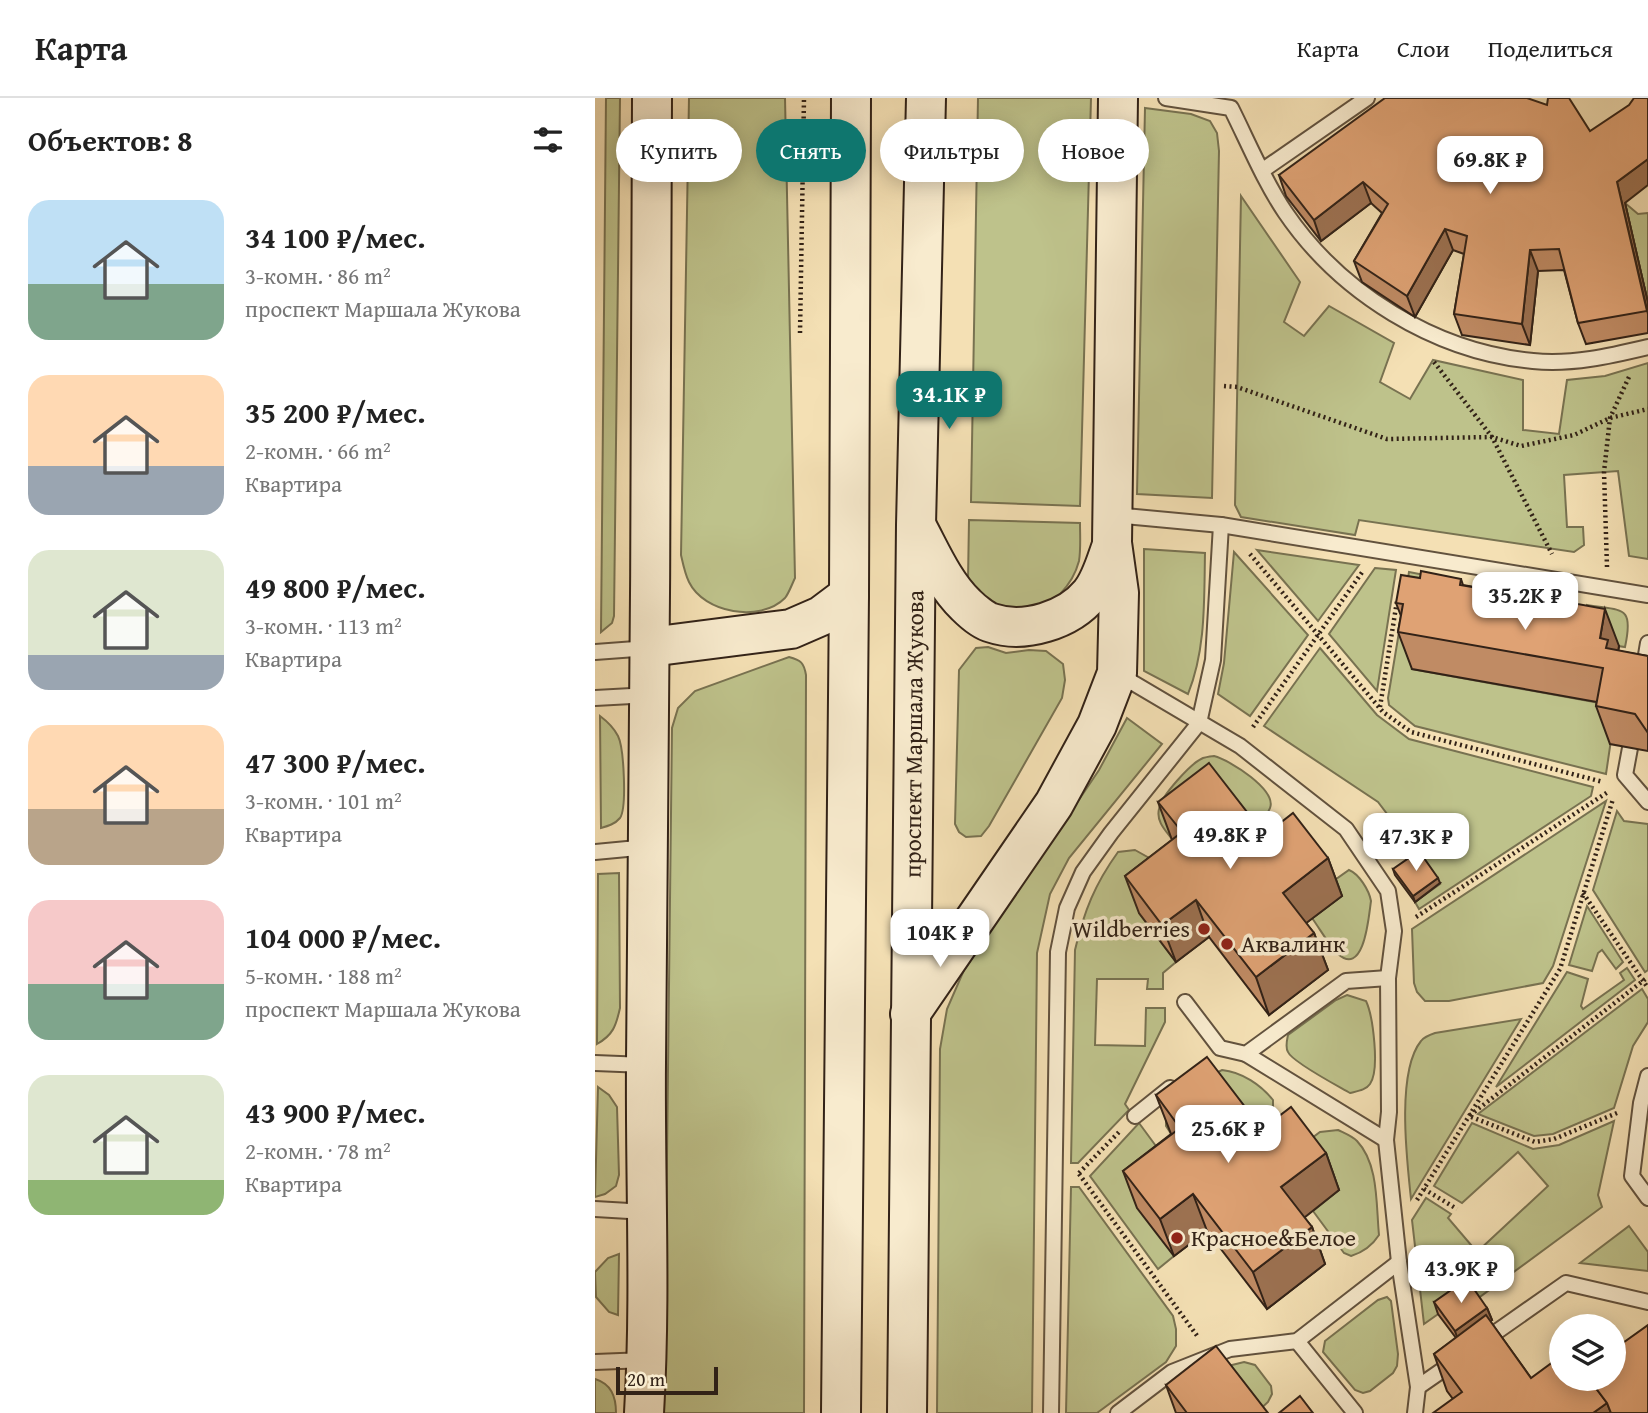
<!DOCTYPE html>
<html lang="ru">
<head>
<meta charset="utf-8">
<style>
	body { margin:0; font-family:"Gentium Book Plus",serif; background:#f6f6f6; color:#222; height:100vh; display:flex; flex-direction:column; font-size:26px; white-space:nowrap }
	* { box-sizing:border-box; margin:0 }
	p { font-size:23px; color:#767676 }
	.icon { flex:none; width:38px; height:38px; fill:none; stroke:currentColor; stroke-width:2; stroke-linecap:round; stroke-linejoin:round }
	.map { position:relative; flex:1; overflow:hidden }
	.side { display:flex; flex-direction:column; background:#fff; width:595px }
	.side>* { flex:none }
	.top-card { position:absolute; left:21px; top:21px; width:665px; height:63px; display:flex; gap:14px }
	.buttons { position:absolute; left:954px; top:1216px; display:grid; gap:14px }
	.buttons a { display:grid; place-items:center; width:77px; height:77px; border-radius:50%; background:#fff; box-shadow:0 4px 18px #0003; font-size:35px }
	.scale { position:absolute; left:21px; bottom:18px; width:102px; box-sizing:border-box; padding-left:7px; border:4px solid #322217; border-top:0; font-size:19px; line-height:24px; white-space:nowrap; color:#322217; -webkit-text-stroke:5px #f8ebce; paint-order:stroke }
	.price { position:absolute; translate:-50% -60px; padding:0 16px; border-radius:14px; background:#fff; color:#222; font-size:23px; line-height:46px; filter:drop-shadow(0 2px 4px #0008) }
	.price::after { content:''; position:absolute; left:50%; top:42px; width:21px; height:16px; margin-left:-10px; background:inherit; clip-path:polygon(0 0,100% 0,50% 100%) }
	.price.current { background:#0f766e; color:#fff }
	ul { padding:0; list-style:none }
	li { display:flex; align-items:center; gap:21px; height:175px; padding:0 28px }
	li span { display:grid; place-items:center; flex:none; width:196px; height:140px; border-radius:21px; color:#555 }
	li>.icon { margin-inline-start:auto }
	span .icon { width:84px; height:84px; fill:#fffc; stroke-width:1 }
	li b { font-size:30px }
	h2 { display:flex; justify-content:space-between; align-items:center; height:84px; padding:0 28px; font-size:30px }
	.tag { padding:0 24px; border-radius:32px; background:#fff; box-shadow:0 4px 18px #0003; font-size:24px; line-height:63px }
	.tag.current { background:#0f766e; color:#fff }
	header { display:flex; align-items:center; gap:42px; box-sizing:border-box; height:98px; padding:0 35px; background:#fff; border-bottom:2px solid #e0e0e0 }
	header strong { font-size:33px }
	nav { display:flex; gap:38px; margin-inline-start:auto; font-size:24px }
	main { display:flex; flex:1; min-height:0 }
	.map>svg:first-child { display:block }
</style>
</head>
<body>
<header>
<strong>Карта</strong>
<nav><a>Карта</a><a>Слои</a><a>Поделиться</a></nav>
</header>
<main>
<section class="side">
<h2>Объектов: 8<svg class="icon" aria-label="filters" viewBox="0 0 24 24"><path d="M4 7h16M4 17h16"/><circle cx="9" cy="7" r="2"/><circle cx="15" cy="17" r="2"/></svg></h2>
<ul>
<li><span style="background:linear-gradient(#bfe0f5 60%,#7fa58c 0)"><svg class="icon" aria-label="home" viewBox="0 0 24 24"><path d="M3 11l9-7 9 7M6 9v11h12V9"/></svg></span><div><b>34 100 ₽/мес.</b><p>3-комн. · 86 m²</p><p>проспект Маршала Жукова</p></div></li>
<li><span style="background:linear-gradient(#ffd9b3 65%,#9aa5b1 0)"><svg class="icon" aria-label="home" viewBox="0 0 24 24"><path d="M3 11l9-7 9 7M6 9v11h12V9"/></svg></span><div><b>35 200 ₽/мес.</b><p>2-комн. · 66 m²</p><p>Квартира</p></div></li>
<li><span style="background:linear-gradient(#dfe7d0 75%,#9aa5b1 0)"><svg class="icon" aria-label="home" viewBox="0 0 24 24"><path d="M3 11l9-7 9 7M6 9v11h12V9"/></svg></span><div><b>49 800 ₽/мес.</b><p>3-комн. · 113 m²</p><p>Квартира</p></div></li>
<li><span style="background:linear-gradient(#ffd9b3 60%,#b9a48a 0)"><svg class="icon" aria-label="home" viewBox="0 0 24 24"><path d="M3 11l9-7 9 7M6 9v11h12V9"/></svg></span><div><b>47 300 ₽/мес.</b><p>3-комн. · 101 m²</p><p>Квартира</p></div></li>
<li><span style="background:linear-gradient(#f6c9c9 60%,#7fa58c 0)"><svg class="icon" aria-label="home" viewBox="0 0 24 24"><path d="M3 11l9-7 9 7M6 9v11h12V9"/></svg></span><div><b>104 000 ₽/мес.</b><p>5-комн. · 188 m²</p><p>проспект Маршала Жукова</p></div></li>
<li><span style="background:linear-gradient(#dfe7d0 75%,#8fb573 0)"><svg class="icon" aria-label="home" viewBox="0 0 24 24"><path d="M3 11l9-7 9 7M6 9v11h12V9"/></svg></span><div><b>43 900 ₽/мес.</b><p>2-комн. · 78 m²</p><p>Квартира</p></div></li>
</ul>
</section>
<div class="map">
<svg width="1053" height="1315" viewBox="0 0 1053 1315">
	<rect width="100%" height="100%" fill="#f4e0b4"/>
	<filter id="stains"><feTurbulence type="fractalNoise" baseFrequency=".00286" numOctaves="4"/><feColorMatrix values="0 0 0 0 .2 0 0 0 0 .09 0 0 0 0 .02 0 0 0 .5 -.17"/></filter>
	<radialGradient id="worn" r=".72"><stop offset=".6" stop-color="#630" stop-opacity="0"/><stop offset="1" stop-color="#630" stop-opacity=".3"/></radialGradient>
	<!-- green -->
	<g fill="#bec28b" stroke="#787251" stroke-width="2">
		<polygon points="11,0 25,0 19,518 17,525 6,534"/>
		<path d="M94,0H190L200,480C197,486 194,495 190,500C165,525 109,515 94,484C90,476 88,466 86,457Z"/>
		<polygon points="383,0 496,0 485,408 376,404"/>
		<polygon points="550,10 596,16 615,23 622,35 624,53 617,400 542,396"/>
		<polygon points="646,98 705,184 689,224 709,238 734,208 799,245 785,284 815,301 838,262 928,282 928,332 964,336 972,282 1010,278 1053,265 1053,461 1034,458 1023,373 969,377 972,429 988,429 989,447 979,454 764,422 760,437 646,419 640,407"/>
		<polygon points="1030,105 1043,116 1053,115 1053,205"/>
		<path d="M374,422L485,425C485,437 486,451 484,463C478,486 457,511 432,513C421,514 406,509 395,507L373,482Z"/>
		<path d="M549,451L610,455C609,503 611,551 593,596L549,573Z"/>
		<polygon points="662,452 764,467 723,523"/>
		<polygon points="639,454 713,537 655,618 623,596 629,565"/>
		<polygon points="780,470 801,472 782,593 734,536"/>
		<polygon points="814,474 860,483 817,571 1021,608 1011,676 820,628 794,607 793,600"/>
		<path d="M992,507C1028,513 1039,507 1030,549L990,543Z"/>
		<polygon points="393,549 411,555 434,552 451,553 468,566 470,582 467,600 394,728 386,738 371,739 364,734 360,726 364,572 381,550"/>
		<polygon points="725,550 782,617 814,641 998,689 996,698 824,811 820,804 845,786 783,704 669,628"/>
		<path d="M194,559C206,562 209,565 211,577L209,1315H69L77,630L83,610L100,593Z"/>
		<path d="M5,618C13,624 19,630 23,638C29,650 32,710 25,720C20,726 13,728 6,730Z"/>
		<polygon points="532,620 567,646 474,760 455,796 442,855 437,1315 342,1315 345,951 352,911 369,872 504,672"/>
		<path d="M619,658C635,662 682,692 675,710C672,720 660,727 652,734L628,702L577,741C570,732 561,723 564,711C566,698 596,665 608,660C612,659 616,658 619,658Z"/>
		<polygon points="1011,703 958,868 948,885 854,903 830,903 822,894 819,885 817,831"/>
		<polygon points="1022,713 1029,723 1053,726 1053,872 1050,874 998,792"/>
		<path d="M540,752L556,761L544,815L581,864L568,875V891H552L553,881H502L500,947L550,948L551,910H570V924L530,1006L534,1012L483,1065H476L480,852C489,813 500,786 523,754Z"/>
		<path d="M754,772C764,776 774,792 776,803C774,815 770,880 743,856C733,846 725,831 717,820L737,784Z"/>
		<path d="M24,775L25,910C21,928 18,937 2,946L3,776Z"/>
		<polygon points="992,808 1028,864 1021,871 1007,852 1003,855 997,873 974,867"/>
		<polygon points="1032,870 1040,882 901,989 972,874 993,881 986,908 988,911 1029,882 1025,875"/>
		<polygon points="1047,891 1053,901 1053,924 1038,948 1019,1010 958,1036 939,1038 883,1016"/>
		<path d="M752,897L771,903C778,918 785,972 775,986C771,992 763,993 755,995C743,988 697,964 693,954C690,949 692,942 693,937L741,902Z"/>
		<path d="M926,921L816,1101C812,1063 801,974 826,943C829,939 834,937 840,935Z"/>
		<path d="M627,972C647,974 666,987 678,1002V1015L655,1035L625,996L575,1034L571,1028V1019L615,978Z"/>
		<polygon points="3,989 14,997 22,1009 24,1077 21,1088 10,1096 0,1099"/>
		<polygon points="1019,1023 1003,1097 1007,1109 882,1201 876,1193 829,1226 817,1122 831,1100 856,1116 853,1120 882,1154 953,1088 923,1054 867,1105 839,1088 877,1025 938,1051 964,1047"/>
		<polygon points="544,1025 583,1078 579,1158 563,1171 495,1078"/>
		<path d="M743,1032C749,1035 757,1038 762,1043C784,1066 781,1108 784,1137C777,1148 769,1154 756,1158L749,1155L718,1113L744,1092L709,1046L725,1034Z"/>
		<polygon points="476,1089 484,1089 578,1218 581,1231 581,1248 571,1264 502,1315 471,1315"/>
		<polygon points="1034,1128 1053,1154 1053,1173 985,1165"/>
		<polygon points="24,1156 23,1217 14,1214 1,1199 0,1174 13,1160"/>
		<polygon points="792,1199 796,1203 803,1256 802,1268 798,1275 775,1293 768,1295 760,1292 728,1254 730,1243 783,1202"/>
		<polygon points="649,1264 660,1267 676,1288 677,1296 673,1304 661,1315 581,1315 582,1302 629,1269"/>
		<path d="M0,1281C16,1286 21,1298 21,1315H0Z"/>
	</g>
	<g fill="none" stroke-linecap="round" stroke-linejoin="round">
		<defs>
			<g id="lane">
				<path d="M571,0L636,10C653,44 669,83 690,114C745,195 840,254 938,263C977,267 1015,258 1053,249"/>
				<polyline points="668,72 772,0"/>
				<polyline points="519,417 626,427 1053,497"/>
				<polyline points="0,554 54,550"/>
				<polyline points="1048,575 1053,545"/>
				<polyline points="523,576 645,648 751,731 793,793 799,833 793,880 794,1014 791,1042 804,1164 823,1289 820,1315"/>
				<polyline points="0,600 55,597"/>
				<polyline points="1035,650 1030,677 1053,704"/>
				<polyline points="0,754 53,749"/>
				<polyline points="590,904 625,950 651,956 751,883 793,880"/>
				<polyline points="651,956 791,1042"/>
				<polyline points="0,965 50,967"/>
				<polyline points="1053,978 1046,1005 1037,1078 1053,1100"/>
				<polyline points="540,1018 575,990"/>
				<polyline points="0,1111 51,1114"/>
				<polyline points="702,1243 760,1315"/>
				<polyline points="887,1244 971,1185 1053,1204"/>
				<polyline points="0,1264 51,1262"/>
				<polyline points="823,1289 859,1264"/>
				<polyline points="456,1315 463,854 472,810 488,774 516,735 604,625 618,562 626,427"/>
				<polyline points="523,1315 577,1274 635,1251 702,1243 804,1164"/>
			</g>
			<g id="secondary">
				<path d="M322,429C336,455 349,486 371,507C377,513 389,523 397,525C429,536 474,522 495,496C506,483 511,463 517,447"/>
				<polyline points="55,549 196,531 226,518 254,497"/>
				<polyline points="315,916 459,706 502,627 522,575 524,495 517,445 523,0"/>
				<path d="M49,1315C56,1198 50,1082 51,965C55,643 56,322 57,0"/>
				<polyline points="246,1315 254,497 256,0"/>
				<path id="s1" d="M312,1315L321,427L331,0"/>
			</g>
		</defs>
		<!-- lane casing -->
		<use href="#lane" stroke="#62523e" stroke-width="18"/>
		<!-- secondary casing -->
		<use href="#secondary" stroke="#322217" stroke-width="42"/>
		<!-- path -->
		<g stroke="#322217" stroke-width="4.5" stroke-dasharray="2 3.5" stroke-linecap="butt">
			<polyline points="205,235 209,0"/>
			<polyline points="839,264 897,339 957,456"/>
			<polyline points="629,288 642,289 792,341 897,339 926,348 979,337 1015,320 1053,311"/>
			<polyline points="655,456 788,614 816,634 1008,684"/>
			<polyline points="1012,469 1009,374 1015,320 1034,279"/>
			<polyline points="785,609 802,503"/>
			<polyline points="658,629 768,473"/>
			<polyline points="988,795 1053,890"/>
			<polyline points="821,819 1013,694"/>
			<polyline points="1022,1015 959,1041 940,1044 874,1018 1053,879"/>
			<polyline points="484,1075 524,1034"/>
			<polyline points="484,1076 603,1239"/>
			<polyline points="829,1091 862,1111"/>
			<polyline points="822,1102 965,871 1018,701"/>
		</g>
		<!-- lane -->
		<use href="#lane" stroke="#f8ebce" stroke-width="14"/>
		<!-- secondary -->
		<use href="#secondary" stroke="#f8ebce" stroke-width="38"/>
	</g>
	<!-- wall -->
	<g fill="#c08b64" stroke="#322217" stroke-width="2">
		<polygon points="684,77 1030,105 1053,205 1053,235 991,246 983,225 969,172 943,173 935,247 867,237 859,216 869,156 858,152 820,219 767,184 759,163 787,115 776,105 726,143 691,98"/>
		<polygon points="825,480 866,481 868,487 924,497 978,499 981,506 1024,548 1023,553 1053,558 1053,653 1015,646 1001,608 1002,604 817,571 803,534 806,518 801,505"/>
		<polygon points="563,704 670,737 733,760 747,798 711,825 719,835 733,872 674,917 614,839 581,864 544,815 530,778 577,742"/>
		<polygon points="798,771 845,785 820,804 800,777"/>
		<polygon points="561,997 667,1031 731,1055 744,1092 709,1119 717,1129 730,1166 672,1211 612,1133 579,1158 542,1110 528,1073 576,1036"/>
		<polygon points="839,1204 892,1210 897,1222 895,1223 936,1280 1053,1315 858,1301 852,1293 839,1256 861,1240 843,1216"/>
		<polygon points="571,1287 673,1315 581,1315"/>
	</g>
	<!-- shaded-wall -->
	<g fill="#9c7151" stroke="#322217" stroke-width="2">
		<polygon points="1053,61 1053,87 1030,105 1053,205 1053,216 1022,84"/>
		<polygon points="768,84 776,105 726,143 719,122"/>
		<polygon points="850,131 858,152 820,219 812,198"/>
		<polygon points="935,152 943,173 935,247 927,226"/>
		<polygon points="1010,511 1024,548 1021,565 1026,579 1005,540"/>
		<polygon points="733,760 747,798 702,832 688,795"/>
		<polygon points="843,780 845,785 820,804 818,798"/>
		<polygon points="601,802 614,839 581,864 567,827"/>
		<polygon points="719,835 733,872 674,917 661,879"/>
		<polygon points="731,1055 744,1092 700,1127 686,1089"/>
		<polygon points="598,1096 612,1133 579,1158 565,1121"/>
		<polygon points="717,1129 730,1166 672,1211 658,1174"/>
		<polygon points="892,1210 897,1222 864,1245 860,1233"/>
		<polygon points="1012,1305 1016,1315 998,1315"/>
	</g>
	<!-- building -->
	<g fill="#dfa274" stroke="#322217" stroke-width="2">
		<polygon points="790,0 932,0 952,7 953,0 974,0 995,33 1034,7 1039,0 1053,0 1053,61 1022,84 1052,213 983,225 964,151 935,152 927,226 859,216 872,138 850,131 812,198 759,163 793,106 768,84 719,122 684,77"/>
		<polygon points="826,473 866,481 865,487 924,497 926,490 978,499 977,505 1010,511 1005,540 1013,542 1011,550 1053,558 1053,635 1040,616 1001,608 1008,570 803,534 808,506 801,505 806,477 825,480"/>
		<polygon points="614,665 670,737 698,715 733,760 688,795 719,835 661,879 601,802 567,827 530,778 587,734 563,704"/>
		<polygon points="824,753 843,780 818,798 798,771"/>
		<polygon points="612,959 667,1031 696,1009 731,1055 686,1089 717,1129 658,1174 598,1096 565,1121 528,1073 585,1030 561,997"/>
		<polygon points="872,1181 892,1210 860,1233 839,1204"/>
		<polygon points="891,1217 936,1280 966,1258 966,1281 994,1281 1012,1305 998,1315 838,1315 867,1294 839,1256"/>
		<polygon points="1053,1227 1053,1315 1016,1315 1012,1305 994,1281 1018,1281 1018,1252"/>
		<polygon points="621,1248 673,1315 592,1315 571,1287"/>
		<polygon points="705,1298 718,1315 684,1315"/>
	</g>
	<!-- markers -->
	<g fill="#8f2418" stroke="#f8ebce" stroke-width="2.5">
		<circle cx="609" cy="831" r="7"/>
		<circle cx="632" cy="846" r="7"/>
		<circle cx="582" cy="1140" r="7"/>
	</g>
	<g text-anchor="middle" stroke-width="7" stroke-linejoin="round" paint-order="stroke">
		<!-- street labels -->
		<g font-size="24" fill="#322217" stroke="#f8ebce">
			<text dy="8" stroke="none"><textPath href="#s1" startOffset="679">проспект Маршала Жукова</textPath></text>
		</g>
		<!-- poi labels -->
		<g font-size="24" fill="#322217" stroke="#f8ebce" text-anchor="start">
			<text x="595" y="839" text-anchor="end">Wildberries</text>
			<text x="646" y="854">Аквалинк</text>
			<text x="596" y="1148">Красное&amp;Белое</text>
		</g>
	</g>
	<rect width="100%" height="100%" filter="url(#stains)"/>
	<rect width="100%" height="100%" fill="url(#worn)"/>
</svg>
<div class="buttons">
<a><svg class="icon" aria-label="layers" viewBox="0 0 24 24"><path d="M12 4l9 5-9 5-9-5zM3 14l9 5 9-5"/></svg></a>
</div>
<div class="scale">20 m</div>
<b class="price" style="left:895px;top:98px">69.8K ₽</b>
<b class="price current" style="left:354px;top:333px">34.1K ₽</b>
<b class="price" style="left:930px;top:534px">35.2K ₽</b>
<b class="price" style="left:635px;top:773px">49.8K ₽</b>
<b class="price" style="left:821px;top:775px">47.3K ₽</b>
<b class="price" style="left:345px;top:871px">104K ₽</b>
<b class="price" style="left:633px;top:1067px">25.6K ₽</b>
<b class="price" style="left:866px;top:1207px">43.9K ₽</b>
<div class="top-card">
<a class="tag">Купить</a>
<a class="tag current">Снять</a>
<a class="tag">Фильтры</a>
<a class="tag">Новое</a>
</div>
</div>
</main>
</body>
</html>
